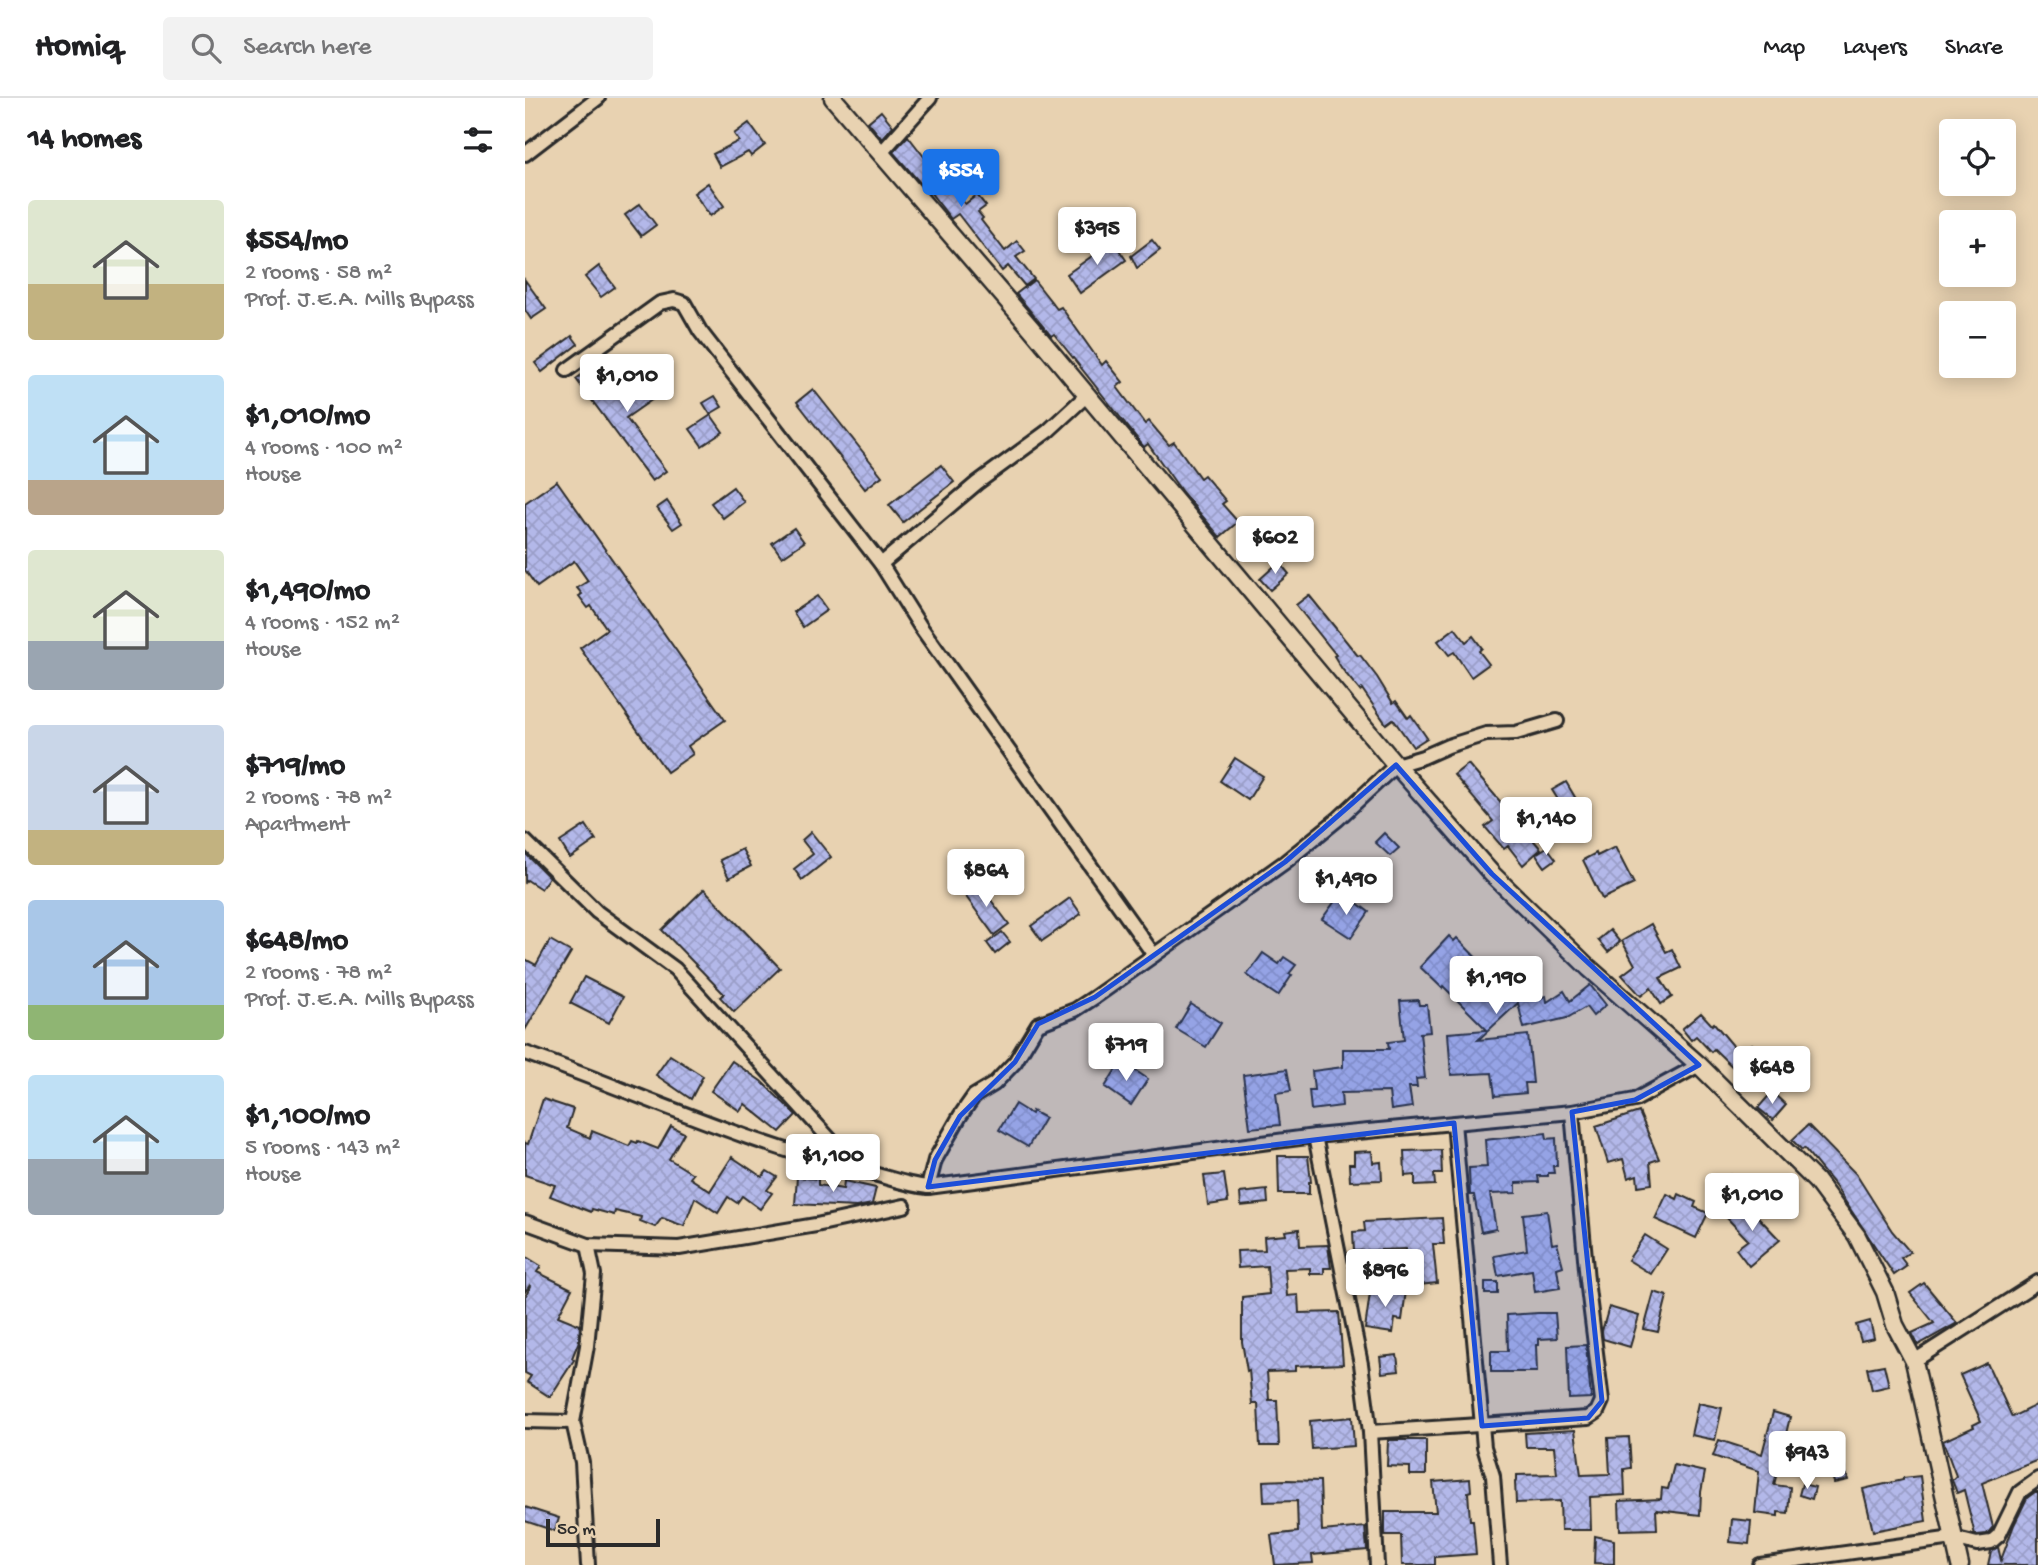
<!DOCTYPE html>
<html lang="en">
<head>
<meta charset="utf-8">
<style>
	body { margin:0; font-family:"Gochi Hand",sans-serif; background:#f2f2f2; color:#202124; height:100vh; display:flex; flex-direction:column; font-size:26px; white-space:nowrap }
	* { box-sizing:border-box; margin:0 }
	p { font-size:23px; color:#757577 }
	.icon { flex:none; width:38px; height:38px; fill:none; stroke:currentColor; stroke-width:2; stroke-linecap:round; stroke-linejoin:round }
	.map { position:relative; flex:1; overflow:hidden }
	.drawer { display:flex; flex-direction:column; background:#fff; width:525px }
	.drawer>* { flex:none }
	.fabs { position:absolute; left:1414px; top:21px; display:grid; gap:14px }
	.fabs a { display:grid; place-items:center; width:77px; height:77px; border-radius:7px; background:#fff; box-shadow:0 4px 18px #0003; font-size:35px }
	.scale { position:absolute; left:21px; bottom:18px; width:114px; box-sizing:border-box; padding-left:7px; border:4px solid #2b2b2b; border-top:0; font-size:19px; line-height:24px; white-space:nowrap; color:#2b2b2b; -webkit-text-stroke:5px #e8d2b1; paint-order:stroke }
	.price { position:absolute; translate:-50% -60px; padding:0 16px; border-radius:7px; background:#fff; color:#222; font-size:23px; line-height:46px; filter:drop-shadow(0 2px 4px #0008) }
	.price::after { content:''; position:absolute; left:50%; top:42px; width:21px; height:16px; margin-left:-10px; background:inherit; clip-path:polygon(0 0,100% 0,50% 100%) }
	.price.current { background:#1a73e8; color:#fff }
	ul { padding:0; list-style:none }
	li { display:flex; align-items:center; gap:21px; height:175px; padding:0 28px }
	li span { display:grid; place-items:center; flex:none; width:196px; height:140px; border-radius:7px; color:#555 }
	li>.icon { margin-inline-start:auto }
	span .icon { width:84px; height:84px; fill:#fffc; stroke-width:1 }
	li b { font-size:30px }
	h2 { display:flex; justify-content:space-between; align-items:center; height:84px; padding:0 28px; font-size:30px }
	header { display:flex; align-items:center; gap:42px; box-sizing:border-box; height:98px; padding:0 35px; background:#fff; border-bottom:2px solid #e0e0e0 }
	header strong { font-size:33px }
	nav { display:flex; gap:38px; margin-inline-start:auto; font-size:24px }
	.search { width:490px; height:63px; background:#f2f2f2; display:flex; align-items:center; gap:18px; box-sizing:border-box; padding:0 24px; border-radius:7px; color:#757577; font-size:26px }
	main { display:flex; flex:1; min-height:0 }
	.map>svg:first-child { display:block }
</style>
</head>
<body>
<header>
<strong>Homiq</strong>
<div class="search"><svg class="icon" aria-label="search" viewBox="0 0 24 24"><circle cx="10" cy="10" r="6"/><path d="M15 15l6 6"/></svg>Search here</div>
<nav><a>Map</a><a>Layers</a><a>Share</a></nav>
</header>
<main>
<section class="drawer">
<h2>14 homes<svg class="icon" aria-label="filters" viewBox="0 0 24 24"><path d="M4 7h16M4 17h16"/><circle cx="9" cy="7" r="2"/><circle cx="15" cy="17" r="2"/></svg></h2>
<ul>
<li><span style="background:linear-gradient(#dfe7d0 60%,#c2b280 0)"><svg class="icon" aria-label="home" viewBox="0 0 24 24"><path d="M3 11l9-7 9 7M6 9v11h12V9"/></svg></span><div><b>$554/mo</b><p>2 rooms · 58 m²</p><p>Prof. J.E.A. Mills Bypass</p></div></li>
<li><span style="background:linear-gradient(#bfe0f5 75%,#b9a48a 0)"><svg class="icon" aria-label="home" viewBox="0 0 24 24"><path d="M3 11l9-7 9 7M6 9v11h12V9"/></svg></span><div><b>$1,010/mo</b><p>4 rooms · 100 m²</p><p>House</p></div></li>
<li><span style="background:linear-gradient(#dfe7d0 65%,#9aa5b1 0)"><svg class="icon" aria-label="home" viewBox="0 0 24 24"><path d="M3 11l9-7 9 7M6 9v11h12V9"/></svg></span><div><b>$1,490/mo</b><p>4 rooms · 152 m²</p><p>House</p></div></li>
<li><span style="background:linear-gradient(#c9d6e8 75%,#c2b280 0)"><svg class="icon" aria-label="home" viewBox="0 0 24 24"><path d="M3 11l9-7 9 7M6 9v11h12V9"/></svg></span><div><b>$719/mo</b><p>2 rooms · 78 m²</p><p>Apartment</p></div></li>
<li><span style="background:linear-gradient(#a9c7e8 75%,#8fb573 0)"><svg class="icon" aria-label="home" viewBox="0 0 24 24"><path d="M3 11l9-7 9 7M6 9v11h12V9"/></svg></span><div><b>$648/mo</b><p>2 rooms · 78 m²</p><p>Prof. J.E.A. Mills Bypass</p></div></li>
<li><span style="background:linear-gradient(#bfe0f5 60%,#9aa5b1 0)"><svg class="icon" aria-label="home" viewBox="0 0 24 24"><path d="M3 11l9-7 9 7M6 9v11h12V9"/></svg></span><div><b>$1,100/mo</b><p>5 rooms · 143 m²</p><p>House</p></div></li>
</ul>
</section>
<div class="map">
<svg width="1513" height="1467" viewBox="0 0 1513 1467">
	<defs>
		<pattern id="building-cross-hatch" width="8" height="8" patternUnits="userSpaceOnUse" patternTransform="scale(1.75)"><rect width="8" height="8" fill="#b3b8e9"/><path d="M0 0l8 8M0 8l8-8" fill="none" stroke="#9a9ec8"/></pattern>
	</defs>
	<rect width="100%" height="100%" fill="#e8d2b1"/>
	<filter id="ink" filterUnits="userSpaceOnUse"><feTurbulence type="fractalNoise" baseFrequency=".0143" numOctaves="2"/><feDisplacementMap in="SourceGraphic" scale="14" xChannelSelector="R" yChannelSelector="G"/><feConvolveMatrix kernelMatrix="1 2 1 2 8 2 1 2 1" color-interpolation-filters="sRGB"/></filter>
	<g filter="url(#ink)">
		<!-- building -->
		<g fill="url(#building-cross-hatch)" stroke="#2b2b2b" stroke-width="2">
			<polygon points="356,13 368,28 357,41 343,24"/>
			<polygon points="224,25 240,47 226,58 223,54 195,69 188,56 214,43 209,36"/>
			<polygon points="383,38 414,78 417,76 440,106 452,97 461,108 453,114 458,120 456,122 480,153 492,143 500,153 491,159 509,181 500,188 483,168 477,173 433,116 426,121 405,94 404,95 368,54"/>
			<polygon points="183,85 199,108 185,118 169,95"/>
			<polygon points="115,106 131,127 116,138 100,117"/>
			<polygon points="627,142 635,152 612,170 606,158"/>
			<polygon points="588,143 601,162 555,195 542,176"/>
			<polygon points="74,168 90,189 76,199 60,179"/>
			<polygon points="0,182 21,211 6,221 0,212"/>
			<polygon points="509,182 532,211 536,209 577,267 581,263 598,284 592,289 620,326 624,323 644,347 649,344 675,380 679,377 701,403 697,406 713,424 695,439 657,394 623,346 619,349 529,236 526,238 491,196"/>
			<polygon points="47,238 53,246 17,274 10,265"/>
			<polygon points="65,271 84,298 122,271 138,294 101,320 141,373 127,383 51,281"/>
			<polygon points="288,291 357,378 340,391 272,304"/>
			<polygon points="190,298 197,309 185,316 178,305"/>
			<polygon points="186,317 198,334 177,348 165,331"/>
			<polygon points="416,367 429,384 378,424 364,407"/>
			<polygon points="32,383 200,622 163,648 168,656 142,674 55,550 82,531 66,508 63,510 54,498 57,496 52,490 63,483 49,463 12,489 0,472 0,405"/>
			<polygon points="208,389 219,404 198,420 186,405"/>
			<polygon points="142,403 157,425 148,431 132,410"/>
			<polygon points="269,430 279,444 257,459 247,445"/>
			<polygon points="754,464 764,476 745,492 735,481"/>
			<polygon points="784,497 833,558 835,557 852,579 868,605 871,603 883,620 886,617 902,640 888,649 868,621 861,626 837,591 835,593 817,571 809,558 811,557 771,507"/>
			<polygon points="292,498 302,512 278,529 268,514"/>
			<polygon points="930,530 941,544 948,538 957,550 954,553 964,566 946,579 929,554 924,557 913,543"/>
			<polygon points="710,660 738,678 723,702 695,683"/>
			<polygon points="943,666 1016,751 998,767 983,748 979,751 960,729 968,723 929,677"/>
			<polygon points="1041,684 1060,716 1047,724 1027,692"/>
			<polygon points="61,727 71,742 45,760 35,744"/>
			<polygon points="286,734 306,759 277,782 269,771 288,756 277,742"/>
			<polygon points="859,735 874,750 865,758 850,744"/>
			<polygon points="1022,749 1031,761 1020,769 1011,756"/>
			<polygon points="1090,749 1109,786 1077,801 1058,762 1071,755 1072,758"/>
			<polygon points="217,751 226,768 204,780 195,762"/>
			<polygon points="0,755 24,779 16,791 2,782 0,784"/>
			<polygon points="453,785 484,826 469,837 439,796"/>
			<polygon points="179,791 255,870 209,914 195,899 199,896 137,832"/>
			<polygon points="813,799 829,810 832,805 844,814 826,840 797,821"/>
			<polygon points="545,800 556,816 517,843 506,828"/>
			<polygon points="1126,826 1141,854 1147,851 1156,870 1135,880 1147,899 1136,906 1126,890 1116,898 1097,877 1110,867 1097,843"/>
			<polygon points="1085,832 1095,844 1083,854 1073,842"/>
			<polygon points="477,834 485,844 470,856 462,845"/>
			<polygon points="924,838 929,843 932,840 966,875 973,868 1005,902 1021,898 1022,904 1039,893 1045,903 1065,887 1081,907 1068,918 1061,909 1042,920 999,930 993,905 953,942 1003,937 1008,985 1000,985 1001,995 970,998 967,975 926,977 923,935 962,932 918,888 917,890 895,869"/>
			<polygon points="25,842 46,854 0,932 0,861 11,867"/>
			<polygon points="738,855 754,866 759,859 771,867 764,876 767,877 753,898 722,877"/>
			<polygon points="59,879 98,899 84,925 45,905"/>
			<polygon points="893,902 894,907 902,907 905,934 895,935 900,980 891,981 892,989 884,989 887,1009 866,1012 864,994 816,995 817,1008 786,1012 784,992 789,992 787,973 818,969 818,951 864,951 863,944 879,942 875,903"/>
			<polygon points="666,906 696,925 681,949 651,931"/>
			<polygon points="1176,915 1187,927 1189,925 1215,956 1227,946 1239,958 1218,979 1189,951 1186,954 1171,938 1166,942 1157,931"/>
			<polygon points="145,957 178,978 166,1001 131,977"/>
			<polygon points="207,963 236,983 271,1017 255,1034 220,1006 215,1013 186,993"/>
			<polygon points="596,963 623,981 606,1007 580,989"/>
			<polygon points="762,971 766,993 751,995 755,1027 725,1030 718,977"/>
			<polygon points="1247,994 1261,1007 1248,1022 1233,1010"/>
			<polygon points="18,1001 48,1011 42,1030 65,1040 67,1033 104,1048 107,1043 112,1045 113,1043 133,1051 146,1028 159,1035 144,1061 168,1076 165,1080 185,1093 207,1059 237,1079 242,1073 252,1079 242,1092 247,1095 235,1111 217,1098 212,1105 203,1099 193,1115 170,1100 159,1128 137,1120 130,1129 115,1123 116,1119 90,1113 89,1117 67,1111 66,1114 25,1098 30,1087 0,1077 0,1045 3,1046"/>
			<polygon points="490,1006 506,1016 507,1013 520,1020 503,1049 474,1032"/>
			<polygon points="1114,1014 1134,1061 1125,1064 1127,1086 1113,1088 1112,1077 1103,1080 1098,1061 1083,1065 1071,1028"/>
			<polygon points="1283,1027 1331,1076 1367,1133 1385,1154 1376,1160 1382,1168 1369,1177 1310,1088 1279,1050 1277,1052 1267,1042"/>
			<polygon points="1021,1035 1022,1041 1031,1040 1032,1068 1028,1068 1029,1075 1023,1075 1023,1078 1013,1078 1014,1084 991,1085 991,1095 965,1096 971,1131 956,1134 949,1097 945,1097 944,1070 962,1069 960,1042"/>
			<polygon points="916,1052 917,1076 909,1076 910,1087 890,1088 890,1077 880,1078 879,1053"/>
			<polygon points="847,1053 848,1065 856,1064 857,1082 825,1083 824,1066 829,1066 829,1054"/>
			<polygon points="753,1058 783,1058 786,1084 784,1084 784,1096 754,1096"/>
			<polygon points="699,1076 703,1104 683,1107 679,1078"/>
			<polygon points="1206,1077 1224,1091 1217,1100 1199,1086"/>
			<polygon points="272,1079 293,1081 293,1087 318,1091 319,1083 351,1090 347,1106 331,1109 270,1106"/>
			<polygon points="742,1092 743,1105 716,1108 715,1095"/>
			<polygon points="1142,1096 1152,1101 1154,1096 1171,1104 1169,1109 1183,1115 1171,1140 1130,1121"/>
			<polygon points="1217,1102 1255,1142 1224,1168 1211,1151 1223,1142 1200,1118"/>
			<polygon points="1022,1113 1027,1146 1032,1145 1038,1168 1032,1170 1035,1190 1010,1194 1007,1172 973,1178 969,1158 1002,1152 998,1116"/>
			<polygon points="917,1120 919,1146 908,1146 912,1185 885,1188 881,1151 829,1153 828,1134 840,1133 839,1124"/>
			<polygon points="774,1131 775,1148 803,1147 806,1170 799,1170 799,1176 785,1176 785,1170 760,1171 762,1198 773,1197 774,1215 814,1214 818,1266 770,1268 770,1273 742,1274 744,1302 752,1302 754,1348 735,1348 733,1306 727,1306 724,1272 722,1273 717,1244 717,1199 744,1196 742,1168 713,1170 712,1153 740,1152 739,1139 761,1137 760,1133"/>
			<polygon points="1120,1137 1142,1151 1126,1176 1103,1162"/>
			<polygon points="0,1158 16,1168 12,1174 47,1191 33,1218 55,1227 54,1243 47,1260 49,1262 25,1299 2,1284 6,1278 0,1275 0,1199 6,1188 5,1187 0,1194"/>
			<rect x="960" y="1184" width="13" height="12"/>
			<polygon points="1399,1185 1432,1225 1393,1247 1387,1235 1409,1225 1385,1195"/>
			<polygon points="846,1188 881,1193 877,1222 870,1221 868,1235 840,1231"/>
			<polygon points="1129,1194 1142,1198 1133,1234 1119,1231"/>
			<polygon points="1084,1209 1114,1218 1105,1249 1078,1241 1077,1233"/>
			<polygon points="1013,1215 1030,1215 1032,1240 1014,1241 1014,1247 1011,1247 1012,1274 966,1274 966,1253 983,1253 982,1217"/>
			<polygon points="1345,1223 1349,1240 1336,1243 1331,1227"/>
			<polygon points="1061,1247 1066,1300 1044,1301 1042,1248"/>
			<polygon points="872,1257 874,1273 857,1275 855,1259"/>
			<polygon points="1462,1265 1487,1319 1513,1306 1513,1362 1457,1385 1468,1429 1462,1436 1452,1437 1450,1437 1439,1392 1432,1395 1427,1382 1431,1378 1418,1343 1449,1329 1448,1327 1456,1323 1435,1277"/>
			<polygon points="1359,1267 1364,1288 1347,1292 1342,1270"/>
			<polygon points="1173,1305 1197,1310 1190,1342 1166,1337"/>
			<polygon points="1248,1314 1265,1319 1249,1387 1265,1389 1263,1415 1253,1414 1253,1418 1230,1415 1234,1373 1188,1358 1194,1342 1237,1356"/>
			<polygon points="827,1319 829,1348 787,1351 785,1323"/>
			<polygon points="1050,1332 1056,1377 1085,1376 1083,1340 1104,1339 1106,1370 1099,1371 1100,1397 1065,1399 1066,1432 1036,1432 1035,1403 991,1405 990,1384 992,1383 992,1377 1032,1376 1029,1349 1001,1349 1000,1335"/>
			<polygon points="863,1342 901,1342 901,1377 885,1377 885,1369 862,1368"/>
			<polygon points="1318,1362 1323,1382 1309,1385 1304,1364"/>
			<polygon points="1149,1367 1180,1374 1176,1394 1175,1417 1131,1412 1132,1431 1095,1432 1094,1403 1136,1401 1137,1390 1143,1391"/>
			<polygon points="1395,1378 1401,1423 1348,1433 1338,1391 1378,1382 1378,1380"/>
			<polygon points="945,1381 946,1393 943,1394 945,1422 948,1422 951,1456 910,1459 910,1467 877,1467 876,1437 860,1437 860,1414 911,1414 908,1384"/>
			<polygon points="762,1382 795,1383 797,1433 840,1429 842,1452 787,1457 788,1465 750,1467 746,1437 773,1434 772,1403 739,1404 738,1383"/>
			<polygon points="1277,1386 1290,1389 1287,1401 1274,1397"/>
			<polygon points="1510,1394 1513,1394 1513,1467 1463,1467 1466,1453 1473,1449 1476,1462 1489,1427 1502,1400"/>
			<polygon points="0,1409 34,1420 30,1433 0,1423"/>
			<polygon points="1207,1421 1226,1423 1224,1446 1205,1444"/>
			<polygon points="1070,1438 1089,1442 1089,1466 1069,1465"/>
		</g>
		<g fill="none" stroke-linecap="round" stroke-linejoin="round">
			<defs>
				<g id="street">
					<polyline points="356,55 405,0"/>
					<polyline points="0,56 73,0"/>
					<polyline points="42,272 135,205 149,202 159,205 175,233 356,466 395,528 629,857"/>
					<polyline points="356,466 452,385 523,333 562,297"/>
					<polyline points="0,743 72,814 150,871 333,1072"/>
					<path d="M0,955C113,995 223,1047 341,1074C362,1079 381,1087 403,1089L790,1038L1047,1014L1110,1002L1174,967"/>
					<polyline points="929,1025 959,1349 968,1378 975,1467"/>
					<polyline points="790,1038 836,1266 845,1334 852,1467"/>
					<polyline points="403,1089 410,1062 435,1018 449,998 469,986 490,964 513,926 550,912 570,899 760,764 813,721 871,667 898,659 923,648 961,636 991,635 1032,623"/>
					<polyline points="0,1124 63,1147 154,1150 291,1127 379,1108"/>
					<polyline points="1389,1263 1513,1184"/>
					<polyline points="0,1323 48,1324"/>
					<polyline points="845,1334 1063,1320 1072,1314 1077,1303 1062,1182 1047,1014"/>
					<polyline points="63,1467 57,1364 48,1324 62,1248 69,1176 63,1147"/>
					<polyline points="1235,1467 1428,1440 1452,1446 1466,1444 1474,1437 1495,1394 1513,1381"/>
				</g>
				<polyline id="secondary" points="308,0 506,230 871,667 967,776 1064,870 1174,967 1291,1083 1332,1138 1360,1194 1370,1227 1389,1263 1435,1467"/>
			</defs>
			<!-- street casing -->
			<use href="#street" stroke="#2b2b2b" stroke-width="18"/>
			<!-- secondary casing -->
			<use href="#secondary" stroke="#2b2b2b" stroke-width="21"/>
			<!-- street -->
			<use href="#street" stroke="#e8d2b1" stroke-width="12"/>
			<!-- secondary -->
			<use href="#secondary" stroke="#e8d2b1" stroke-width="16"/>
		</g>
	</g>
	<!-- marked area -->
	<path fill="#1d4ed8" fill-opacity="0.2" stroke="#1d4ed8" stroke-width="5" stroke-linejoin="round" d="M871,667L967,776L1174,967L1110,1002L1047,1014L1077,1303L1063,1320L957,1328L929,1025L403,1089L410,1062L435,1018L490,964L513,926L570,899L760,764Z"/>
</svg>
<div class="fabs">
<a><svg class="icon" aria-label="locate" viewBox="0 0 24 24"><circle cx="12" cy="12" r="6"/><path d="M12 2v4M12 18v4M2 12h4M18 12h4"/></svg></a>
<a>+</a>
<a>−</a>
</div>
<div class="scale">50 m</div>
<b class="price current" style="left:436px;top:111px">$554</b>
<b class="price" style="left:572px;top:169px">$395</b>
<b class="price" style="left:102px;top:316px">$1,010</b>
<b class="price" style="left:750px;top:478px">$602</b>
<b class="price" style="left:1021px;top:759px">$1,140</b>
<b class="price" style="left:461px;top:811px">$864</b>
<b class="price" style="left:821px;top:819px">$1,490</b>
<b class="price" style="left:971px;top:918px">$1,190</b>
<b class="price" style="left:601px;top:985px">$719</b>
<b class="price" style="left:1247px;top:1008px">$648</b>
<b class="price" style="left:308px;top:1096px">$1,100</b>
<b class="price" style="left:1227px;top:1135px">$1,010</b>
<b class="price" style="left:860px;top:1211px">$896</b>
<b class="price" style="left:1282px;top:1393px">$943</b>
</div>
</main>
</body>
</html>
